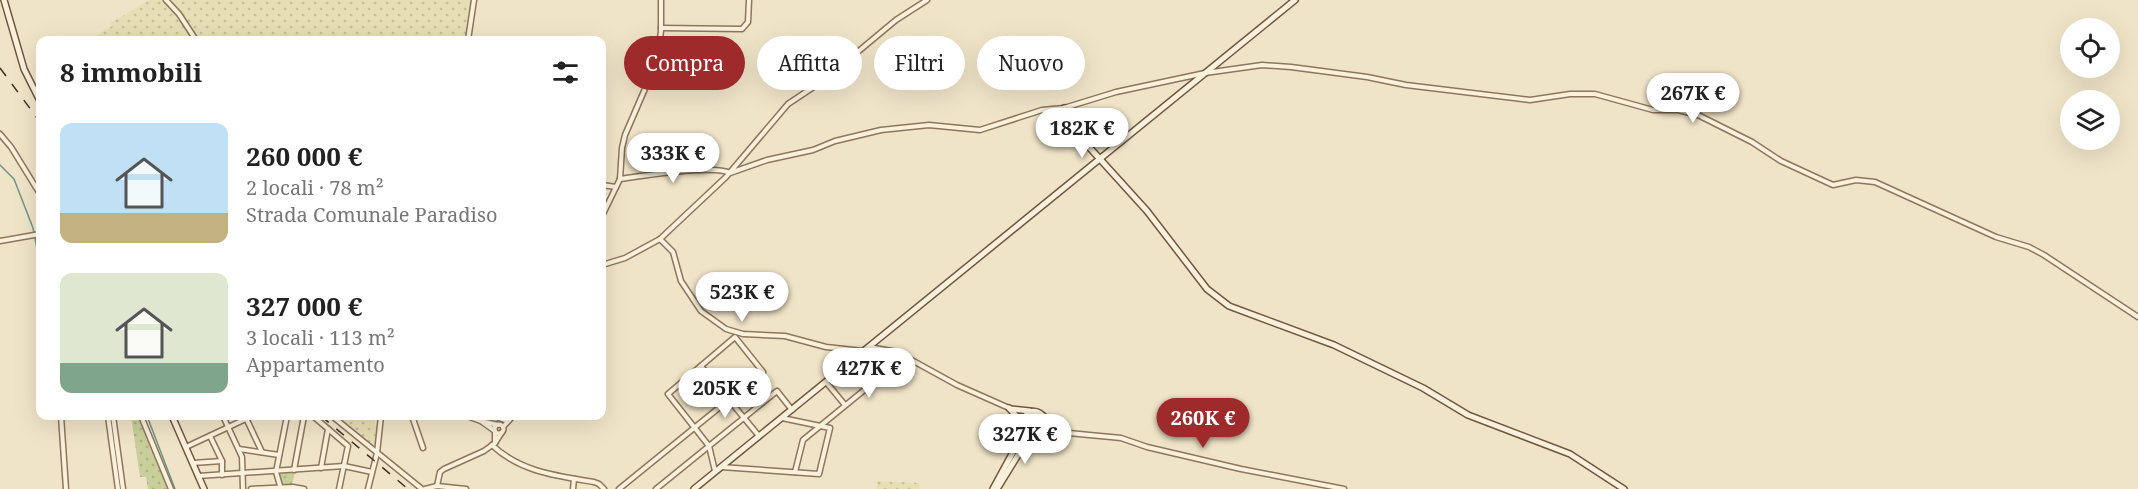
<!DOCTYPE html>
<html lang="it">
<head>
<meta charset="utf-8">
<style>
	body { margin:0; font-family:"Noto Serif",serif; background:#f2f2f2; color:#222; height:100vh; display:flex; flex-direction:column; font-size:22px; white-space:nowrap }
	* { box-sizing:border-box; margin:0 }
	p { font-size:20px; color:#767676 }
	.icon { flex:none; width:33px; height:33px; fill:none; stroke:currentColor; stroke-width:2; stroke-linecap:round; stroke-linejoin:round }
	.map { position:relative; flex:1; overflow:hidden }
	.sheet { position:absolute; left:36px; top:36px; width:570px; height:384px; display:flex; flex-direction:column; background:#fff; border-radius:12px; box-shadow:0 6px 24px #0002 }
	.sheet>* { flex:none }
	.top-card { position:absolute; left:624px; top:36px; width:570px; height:54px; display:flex; gap:12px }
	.fabs { position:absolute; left:2060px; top:18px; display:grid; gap:12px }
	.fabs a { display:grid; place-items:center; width:60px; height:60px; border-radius:50%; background:#fff; box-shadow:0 6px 24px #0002; font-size:30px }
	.price { position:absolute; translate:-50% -51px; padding:0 14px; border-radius:21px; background:#fff; color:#222; font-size:20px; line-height:39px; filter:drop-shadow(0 2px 3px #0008) }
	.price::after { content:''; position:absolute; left:50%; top:36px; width:18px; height:14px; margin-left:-9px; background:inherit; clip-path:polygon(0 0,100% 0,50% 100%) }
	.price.on { background:#9e2a2b; color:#fff }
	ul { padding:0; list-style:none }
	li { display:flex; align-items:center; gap:18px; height:150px; padding:0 24px }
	li span { display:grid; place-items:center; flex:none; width:168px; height:120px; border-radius:12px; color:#555 }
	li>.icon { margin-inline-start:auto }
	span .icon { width:72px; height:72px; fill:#fffc; stroke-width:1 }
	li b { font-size:26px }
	h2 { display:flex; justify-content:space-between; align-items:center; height:72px; padding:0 24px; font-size:26px }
	.tag { padding:0 21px; border-radius:27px; background:#fff; box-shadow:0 6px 24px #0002; font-size:21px; line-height:54px }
	.tag.on { background:#9e2a2b; color:#fff }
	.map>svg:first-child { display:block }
</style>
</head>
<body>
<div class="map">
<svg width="2138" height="489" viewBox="0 0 2138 489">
	<defs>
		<pattern id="farmland-dots" width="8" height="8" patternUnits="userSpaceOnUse" patternTransform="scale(1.5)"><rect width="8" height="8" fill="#e6deb5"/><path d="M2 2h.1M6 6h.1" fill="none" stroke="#c6bf9b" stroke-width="1.8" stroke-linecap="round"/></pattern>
		<pattern id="park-dots" width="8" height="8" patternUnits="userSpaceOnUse" patternTransform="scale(1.5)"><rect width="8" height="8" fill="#c9cf9b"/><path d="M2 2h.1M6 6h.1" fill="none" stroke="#aeb285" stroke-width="1.8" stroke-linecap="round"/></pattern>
	</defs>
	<rect width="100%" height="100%" fill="#f0e4c8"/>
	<!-- farmland -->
	<g fill="url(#farmland-dots)">
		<polygon points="149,0 164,0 169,4 195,40 89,40 112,26 111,23"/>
		<polygon points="167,0 473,0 468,40 198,40 182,17"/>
		<polygon points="337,416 375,416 374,425 377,426 374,444 372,444"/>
		<polygon points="877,481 920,483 919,489 877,489"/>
	</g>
	<!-- park -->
	<g fill="url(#park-dots)">
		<polygon points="131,416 140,416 169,489 148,489 146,477 140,477"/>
		<polygon points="295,472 292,484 282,484 279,473"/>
	</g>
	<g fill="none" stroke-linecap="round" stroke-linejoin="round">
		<!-- stream -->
		<g stroke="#6f938a" stroke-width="1.5">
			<polyline points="0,165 14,179 33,228 40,264"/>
			<polyline points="147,416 175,489"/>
		</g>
		<defs>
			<g id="street">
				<polyline points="166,0 179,14 196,40"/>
				<polyline points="661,28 742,29 748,22 749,0"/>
				<polyline points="468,40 474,0"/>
				<polyline points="0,134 11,147 40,194"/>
				<path d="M620,179C642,176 713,164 730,173L767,160L813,150L835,141L881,130L929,125L980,130L1042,110L1064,108L1116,92L1205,73L1262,65L1291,67L1367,77L1406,85L1530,100L1570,94H1595L1653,110H1678L1698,115L1752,142L1781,161L1833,185L1856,180L1875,182L1996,237L2029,247L2044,255L2138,317"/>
				<polyline points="602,185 616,187"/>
				<polyline points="602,216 620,179 622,148 625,135 657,61 661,31 661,0"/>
				<polyline points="660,239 673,252 681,281 701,311 726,329 743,334 785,336 826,347 863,351"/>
				<polyline points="0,241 40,234"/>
				<polyline points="602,265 625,258 660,239 726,177 788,104 824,80 896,20 927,0"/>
				<polyline points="869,347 897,352 957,385 1009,408"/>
				<polyline points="701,366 759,436"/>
				<polyline points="826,382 845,405"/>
				<polyline points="61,416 66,489"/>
				<polyline points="108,416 118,489"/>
				<polyline points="113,416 123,489"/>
				<polyline points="141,416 171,489"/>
				<polyline points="223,416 242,457 243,489"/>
				<polyline points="245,416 262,452"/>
				<polyline points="313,416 348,446 339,489"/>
				<polyline points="332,416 422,489"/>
				<polyline points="412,416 423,448"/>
				<polyline points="467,416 481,421"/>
				<polyline points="494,416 508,421"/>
				<circle cx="499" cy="429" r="4.5"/>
				<polyline points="498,425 481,421 495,431 495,443 502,432"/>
				<polyline points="503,427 513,416"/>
				<polyline points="1058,432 1121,438 1147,447 1241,469 1344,489"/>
				<polyline points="210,436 222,461 222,475"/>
				<path d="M492,445C520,472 557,476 594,482L599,484L604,489"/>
				<polyline points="186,447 252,416"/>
				<polyline points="239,449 279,455"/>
				<polyline points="193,463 222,461"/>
				<polyline points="721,467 819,474 830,428 782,418"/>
				<polyline points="321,468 328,429"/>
				<polyline points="294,470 304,416"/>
				<polyline points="795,472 803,440 906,356"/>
				<polyline points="198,476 344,466 372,472"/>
				<polyline points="437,486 440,472 444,469 484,451 495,443"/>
				<polyline points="251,489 293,487 304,489"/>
				<polyline points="281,489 276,472 287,416"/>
				<polyline points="368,489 377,453 381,416"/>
				<polyline points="425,489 437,486 466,489"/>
				<polyline points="573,489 574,479"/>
				<polyline points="619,489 763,372 735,337 668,394 709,446 715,471"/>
				<polyline points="656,489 777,391 792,410"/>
			</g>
			<g id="secondary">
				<polyline points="4,0 24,69 40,101"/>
				<polyline points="1064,108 1080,137 1147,211 1207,289 1229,306 1334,345 1423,388 1468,415 1570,454 1624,489"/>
				<polyline points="1009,408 1030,431 1040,429 1044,424 1044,417"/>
				<polyline points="1011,409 1030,411"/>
				<polyline points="172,416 204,489"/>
				<polyline points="694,489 1295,0"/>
				<path d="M993,489L1018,443L1027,413C1041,406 1048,423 1058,432"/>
				<polyline points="997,489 1026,442 1037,431 1058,432"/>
			</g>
		</defs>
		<!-- street casing -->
		<use href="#street" stroke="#8d765c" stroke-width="7"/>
		<!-- secondary casing -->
		<use href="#secondary" stroke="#6f573f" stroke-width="8"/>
		<!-- street -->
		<use href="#street" stroke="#faf1dc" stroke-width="4"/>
		<!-- secondary -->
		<use href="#secondary" stroke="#faf1dc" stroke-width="5"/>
		<!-- rail -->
		<g stroke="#3d2e20" stroke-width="1.5" stroke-dasharray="10 10" stroke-linecap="butt">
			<polyline points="0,68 40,122"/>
			<polyline points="321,416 408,489"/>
		</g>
	</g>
</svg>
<div class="fabs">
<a><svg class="icon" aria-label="locate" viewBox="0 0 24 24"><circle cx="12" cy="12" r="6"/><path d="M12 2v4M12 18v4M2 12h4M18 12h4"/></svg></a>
<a><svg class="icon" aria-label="layers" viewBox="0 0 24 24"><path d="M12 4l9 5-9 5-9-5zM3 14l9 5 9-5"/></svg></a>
</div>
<b class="price" style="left:1693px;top:124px">267K €</b>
<b class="price" style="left:1082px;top:159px">182K €</b>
<b class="price" style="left:673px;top:184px">333K €</b>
<b class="price" style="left:742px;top:323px">523K €</b>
<b class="price" style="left:869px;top:399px">427K €</b>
<b class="price" style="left:725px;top:419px">205K €</b>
<b class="price on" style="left:1203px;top:449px">260K €</b>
<b class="price" style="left:1025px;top:465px">327K €</b>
<div class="top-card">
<a class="tag on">Compra</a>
<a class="tag">Affitta</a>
<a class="tag">Filtri</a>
<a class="tag">Nuovo</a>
</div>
<section class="sheet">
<h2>8 immobili<svg class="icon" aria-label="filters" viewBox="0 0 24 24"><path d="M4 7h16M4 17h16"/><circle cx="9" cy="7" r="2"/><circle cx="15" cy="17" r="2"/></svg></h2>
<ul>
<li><span style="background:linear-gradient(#bfe0f5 75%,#c2b280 0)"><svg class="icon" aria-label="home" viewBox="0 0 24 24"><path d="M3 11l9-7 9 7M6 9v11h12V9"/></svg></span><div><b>260 000 €</b><p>2 locali · 78 m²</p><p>Strada Comunale Paradiso</p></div></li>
<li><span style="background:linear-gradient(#dfe7d0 75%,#7fa58c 0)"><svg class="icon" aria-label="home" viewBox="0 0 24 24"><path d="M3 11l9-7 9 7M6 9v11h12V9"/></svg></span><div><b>327 000 €</b><p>3 locali · 113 m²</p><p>Appartamento</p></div></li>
</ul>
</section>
</div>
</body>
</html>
